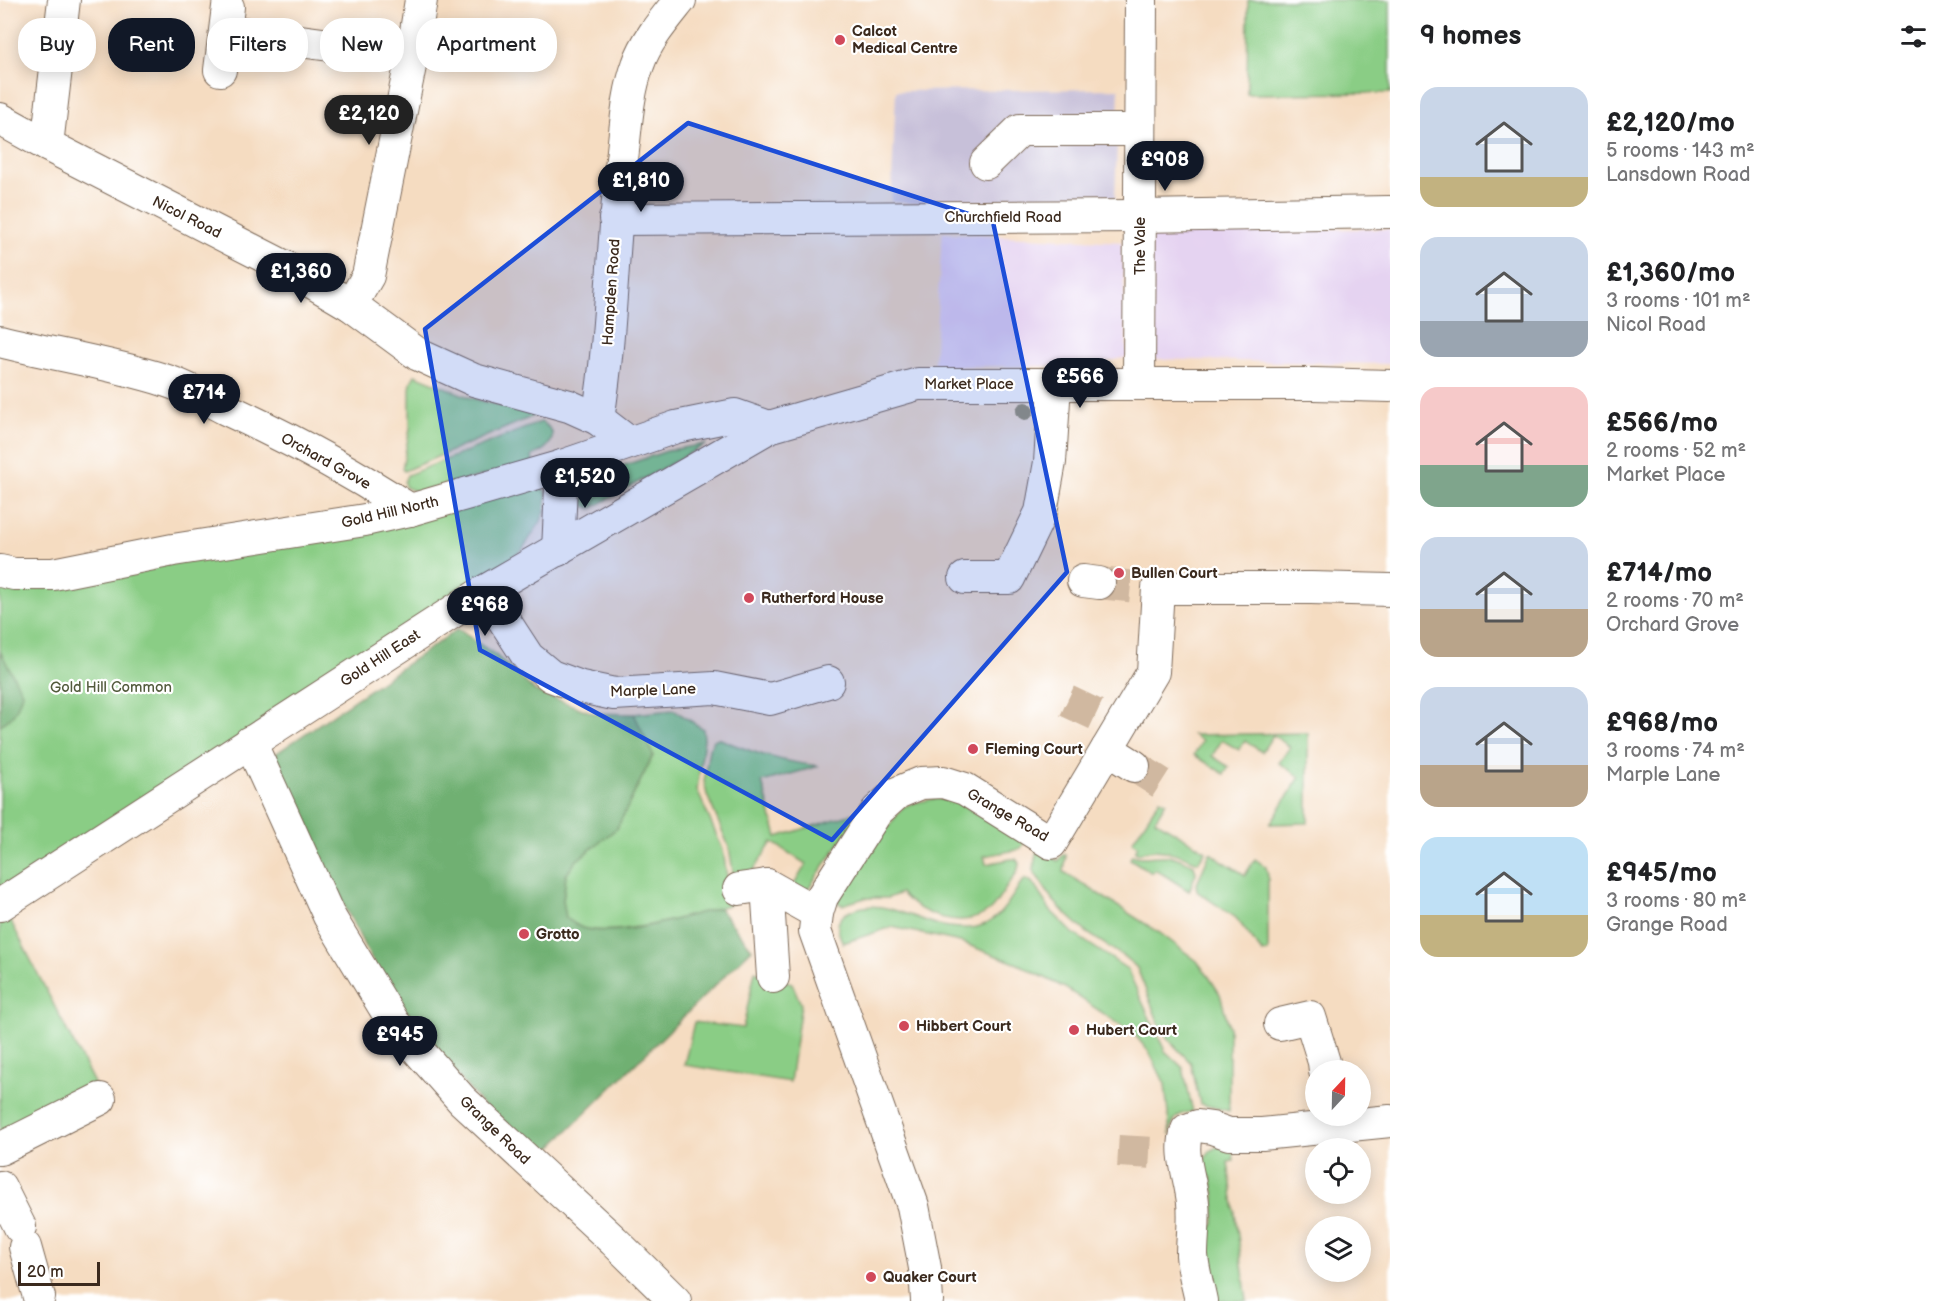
<!DOCTYPE html>
<html lang="en">
<head>
<meta charset="utf-8">
<style>
	body { margin:0; font-family:"Balsamiq Sans",sans-serif; background:#f2f2f2; color:#202124; height:100vh; display:flex; flex-direction:column; font-size:22px; white-space:nowrap }
	* { box-sizing:border-box; margin:0 }
	p { font-size:20px; color:#757577 }
	.icon { flex:none; width:33px; height:33px; fill:none; stroke:currentColor; stroke-width:2; stroke-linecap:round; stroke-linejoin:round }
	.map { position:relative; flex:1; overflow:hidden }
	.side { display:flex; flex-direction:column; background:#fff; width:570px }
	.side>* { flex:none }
	.top-card { position:absolute; left:18px; top:18px; width:570px; height:54px; display:flex; gap:12px }
	.needle { width:39px; rotate:22deg }
	.controls { position:absolute; left:1305px; top:1060px; display:grid; gap:12px }
	.controls a { display:grid; place-items:center; width:66px; height:66px; border-radius:50%; background:#fff; box-shadow:0 3px 15px #0003; font-size:30px }
	.scale { position:absolute; left:18px; bottom:15px; width:82px; box-sizing:border-box; padding-left:6px; border:3px solid #3b2a1e; border-top:0; font-size:16px; line-height:21px; white-space:nowrap; color:#3b2a1e; -webkit-text-stroke:4px #fff; paint-order:stroke }
	.price { position:absolute; translate:-50% -51px; padding:0 14px; border-radius:21px; background:#111827; color:#fff; font-size:20px; line-height:39px; filter:drop-shadow(0 2px 3px #0008) }
	.price::after { content:''; position:absolute; left:50%; top:36px; width:18px; height:14px; margin-left:-9px; background:inherit; clip-path:polygon(0 0,100% 0,50% 100%) }
	.price.on { background:#222; color:#fff }
	ul { padding:0; list-style:none }
	li { display:flex; align-items:center; gap:18px; height:150px; padding:0 30px }
	li span { display:grid; place-items:center; flex:none; width:168px; height:120px; border-radius:18px; color:#555 }
	li>.icon { margin-inline-start:auto }
	span .icon { width:72px; height:72px; fill:#fffc; stroke-width:1 }
	li b { font-size:26px }
	h2 { display:flex; justify-content:space-between; align-items:center; height:72px; padding:0 30px; font-size:26px }
	.tag { padding:0 21px; border-radius:24px; background:#fff; box-shadow:0 3px 15px #0003; font-size:21px; line-height:54px }
	.tag.on { background:#111827; color:#fff }
	main { display:flex; flex:1; min-height:0 }
	.map>svg:first-child { display:block }
</style>
</head>
<body>
<main>
<div class="map">
<svg width="1390" height="1301" viewBox="0 0 1390 1301">
	<rect width="100%" height="100%" fill="#fff"/>
	<filter id="ink" filterUnits="userSpaceOnUse"><feTurbulence type="fractalNoise" baseFrequency=".0167" numOctaves="2"/><feDisplacementMap in="SourceGraphic" scale="12" xChannelSelector="R" yChannelSelector="G"/><feConvolveMatrix kernelMatrix="1 2 1 2 8 2 1 2 1" color-interpolation-filters="sRGB"/></filter>
	<filter id="wash" filterUnits="userSpaceOnUse"><feTurbulence type="fractalNoise" baseFrequency=".008" numOctaves="4" result="noise"/><feDisplacementMap in="SourceGraphic" scale="24" xChannelSelector="R" yChannelSelector="G"/><feGaussianBlur stdDeviation="1.35" result="paint"/><feColorMatrix in="noise" values="0 0 0 0 0 0 0 0 0 0 0 0 0 0 0 0 0 1.4 0 .05"/><feComposite in="paint" operator="in"/></filter>
	<g filter="url(#wash)">
		<rect width="100%" height="100%" fill="#f5dcc1"/>
		<!-- built -->
		<g fill="#e5d3f1">
			<polygon points="1390,229 1390,364 1148,359 1151,230"/>
			<polygon points="942,233 1122,242 1127,357 1090,366 934,366"/>
		</g>
		<!-- industrial -->
		<polygon fill="#c7c0d9" points="1119,89 1115,199 926,204 891,202 896,91"/>
		<!-- green -->
		<g fill="#8acd85" stroke="#627c52" stroke-width="1.5">
			<polygon points="1248,0 1390,0 1390,93 1247,94"/>
			<polygon points="415,375 471,398 536,415 404,471 402,469 410,428 410,389 411,382"/>
			<path d="M541,422C563,434 549,449 532,456L533,463L417,492L405,487L404,482L407,475Z"/>
			<path d="M706,444L592,508L584,506L581,503C580,492 584,481 593,476L670,450Z"/>
			<polygon points="537,487 543,489 547,494 545,511 540,523 522,550 434,613 0,891 0,584"/>
			<path d="M674,710L703,729L704,739L697,790L723,850L731,904C697,915 620,936 586,929C579,928 572,922 566,918L563,900L566,875L576,861L617,828L653,756L634,714Z"/>
			<polygon points="1308,733 1308,823 1270,824 1300,777 1279,763 1290,747 1273,735 1262,752 1245,741 1239,750 1222,740 1212,756 1229,767 1224,774 1194,755 1202,741 1193,735"/>
			<path d="M718,738C750,752 784,763 819,766L762,782L777,837L862,811L803,896L794,885L806,864L772,842L753,871L734,879L729,847L707,795L704,781L709,749L714,740Z"/>
			<path d="M933,799H953L1025,842L1021,848L1016,850L984,856L986,864L1011,859H1016L1019,863C1019,873 1011,880 1006,888C1001,895 996,905 990,910C964,931 919,915 901,893L888,898H865L842,905L837,902L853,874L903,807L913,803Z"/>
			<path d="M1160,799L1166,802L1155,820L1206,851L1198,862C1179,854 1159,846 1139,853L1135,851L1138,846L1132,842Z"/>
			<polygon points="1037,850 1058,861 1063,855 1066,855 1064,872 1160,933 1197,961 1209,977 1220,994 1229,1027 1229,1111 1200,1104 1191,1063 1169,1040 1161,1029 1137,968 1129,960 1086,932 1064,912 1052,899 1033,870"/>
			<polygon points="1210,853 1245,875 1255,859 1266,867 1268,876 1268,951 1263,953 1236,918 1198,892 1196,886"/>
			<path d="M1132,855C1142,860 1159,854 1171,856C1179,858 1187,862 1194,865L1196,873L1189,891L1155,869L1152,873L1130,859Z"/>
			<path d="M1026,879L1032,882L1050,910L1073,933L1127,969L1165,1051L1183,1068L1193,1112C1177,1112 1172,1120 1170,1135L1165,1084L1149,1052L1134,1034L1065,988L1018,964L960,942L892,927L843,943C838,933 834,922 845,914C877,893 912,920 943,926C955,928 969,930 980,926C1000,920 1010,900 1021,883Z"/>
			<polygon points="0,900 99,1093 0,1144"/>
			<polygon points="755,971 792,983 801,1004 790,1082 684,1065 694,1022 743,1028"/>
			<polygon points="1223,1144 1232,1144 1234,1161 1228,1162 1247,1301 1209,1301 1204,1235 1214,1224 1215,1196 1211,1177 1200,1169 1209,1151"/>
		</g>
		<!-- forest -->
		<g fill="#6fb072" stroke="#556d48" stroke-width="1.5">
			<path d="M458,629L496,655L535,691L593,713L634,714L653,755L617,828L576,861L566,875L563,900L566,918C572,922 579,928 586,929C627,937 679,917 719,908L752,949L541,1157L491,1115L395,1002L366,949L271,757Z"/>
			<path d="M0,651L22,692C19,706 14,718 0,725Z"/>
		</g>
	</g>
	<g filter="url(#ink)">
		<g fill="none" stroke-linecap="round" stroke-linejoin="round">
			<!-- minor-tunnel -->
			<g stroke="#d0b8a0" stroke-width="32" stroke-dasharray="32 16" stroke-linecap="butt">
				<polyline points="1099,583 1137,587"/>
				<polyline points="1067,701 1101,717"/>
				<polyline points="1134,766 1167,787"/>
				<polyline points="1118,1151 1156,1153"/>
			</g>
			<defs>
				<g id="minor">
					<polyline points="226,31 412,56"/>
					<polyline points="220,70 228,7"/>
					<polyline points="0,119 47,145 295,272 351,305 419,355 474,380 569,406 598,419 628,442"/>
					<polyline points="47,145 64,0"/>
					<polyline points="986,163 1020,130 1140,130"/>
					<polyline points="615,219 1140,216 1390,212"/>
					<polyline points="351,305 368,276 412,56 421,0"/>
					<path d="M0,341C55,355 110,363 164,380C186,386 206,399 226,409C289,438 352,472 410,510"/>
					<polyline points="1139,384 1141,0"/>
					<path d="M598,419C612,333 612,246 622,159C626,128 627,95 638,65C646,41 664,20 680,0"/>
					<polyline points="558,550 562,466"/>
					<polyline points="0,571 14,574 53,574 173,550 365,520 410,510 562,466 676,427 735,415 769,427"/>
					<polyline points="965,578 1009,578 1041,512 1050,462 1055,385"/>
					<polyline points="1083,581 1099,583"/>
					<polyline points="485,591 528,657 551,676 581,687 614,694 714,688 770,699 828,682"/>
					<polyline points="250,742 329,916 394,1023 462,1100 614,1241 675,1301"/>
					<polyline points="1107,749 1134,766"/>
					<polyline points="739,889 767,885"/>
					<polyline points="0,905 485,591 769,427 918,384 1314,384 1390,386"/>
					<polyline points="773,977 767,885 817,913"/>
					<polyline points="1280,1024 1310,1017 1324,1062 1325,1071"/>
					<polyline points="0,1149 100,1099"/>
					<polyline points="0,1187 20,1227"/>
					<polyline points="25,1247 39,1297"/>
					<polyline points="927,1301 925,1268 913,1206 815,931 817,913 822,897 877,811 897,793 921,783 943,782 965,789 1051,843 1153,672 1158,588 1311,588 1390,590"/>
					<path d="M1201,1301C1198,1286 1193,1270 1192,1255C1192,1238 1195,1220 1193,1203C1191,1179 1179,1154 1187,1130L1198,1126L1212,1128L1229,1134H1262L1390,1121"/>
				</g>
			</defs>
			<!-- minor casing -->
			<use href="#minor" stroke="#7c6857" stroke-width="34"/>
			<!-- minor -->
			<use href="#minor" stroke="#fff" stroke-width="32"/>
		</g>
		<!-- trees -->
		<circle fill="#9c9578" cx="1025" cy="411" r="9"/>
	</g>
	<!-- marked area -->
	<path fill="#1d4ed8" fill-opacity="0.2" stroke="#1d4ed8" stroke-width="4.5" stroke-linejoin="round" d="M688,123L993,222L1067,572L832,840L480,650L425,329Z"/>
	<!-- markers -->
	<g fill="#d1495b" stroke="#fff" stroke-width="2">
		<circle cx="840" cy="40" r="6"/>
		<circle cx="1119" cy="573" r="6"/>
		<circle cx="749" cy="598" r="6"/>
		<circle cx="973" cy="749" r="6"/>
		<circle cx="524" cy="934" r="6"/>
		<circle cx="904" cy="1026" r="6"/>
		<circle cx="1074" cy="1030" r="6"/>
		<circle cx="871" cy="1277" r="6"/>
	</g>
	<g text-anchor="middle" stroke-width="4.5" stroke-linejoin="round" paint-order="stroke">
		<!-- poi labels -->
		<g font-size="15" font-weight="bold" fill="#3b2a1e" stroke="#fff" text-anchor="start">
			<text x="852" y="36">Calcot<tspan x="852" dy="17">Medical Centre</tspan></text>
			<text x="1131" y="578">Bullen Court</text>
			<text x="761" y="603">Rutherford House</text>
			<text x="985" y="754">Fleming Court</text>
			<text x="536" y="939">Grotto</text>
			<text x="916" y="1031">Hibbert Court</text>
			<text x="1086" y="1035">Hubert Court</text>
			<text x="883" y="1282">Quaker Court</text>
		</g>
		<!-- street labels -->
		<g font-size="15" fill="#3b2a1e" stroke="#fff">
			<text transform="translate(187 217) rotate(27)" y="5">Nicol Road</text>
			<text x="1003" y="222">Churchfield Road</text>
			<text transform="translate(1140 246) rotate(-90)" y="5">The Vale</text>
			<text transform="translate(611 292) rotate(-86)" y="5">Hampden Road</text>
			<text x="969" y="389">Market Place</text>
			<text transform="translate(326 461) rotate(29)" y="5">Orchard Grove</text>
			<text transform="translate(390 512) rotate(-13)" y="5">Gold Hill North</text>
			<text transform="translate(380 658) rotate(-33)" y="5">Gold Hill East</text>
			<text transform="translate(653 690) rotate(-2)" y="5">Marple Lane</text>
			<text transform="translate(1008 815) rotate(30)" y="5">Grange Road</text>
			<text transform="translate(495 1130) rotate(44)" y="5">Grange Road</text>
		</g>
		<!-- park labels -->
		<g font-size="15" fill="#535b3d" stroke="#fff">
			<text x="111" y="692">Gold Hill Common</text>
		</g>
	</g>
</svg>
<div class="controls">
<a><svg class="needle" viewBox="-14 -14 28 28"><path d="M0-13l5 13h-10z" fill="#e53935"/><path d="M0 13l5-13h-10z" fill="#757577"/></svg></a>
<a><svg class="icon" aria-label="locate" viewBox="0 0 24 24"><circle cx="12" cy="12" r="6"/><path d="M12 2v4M12 18v4M2 12h4M18 12h4"/></svg></a>
<a><svg class="icon" aria-label="layers" viewBox="0 0 24 24"><path d="M12 4l9 5-9 5-9-5zM3 14l9 5 9-5"/></svg></a>
</div>
<div class="scale">20 m</div>
<b class="price on" style="left:369px;top:146px">£2,120</b>
<b class="price" style="left:1165px;top:192px">£908</b>
<b class="price" style="left:641px;top:213px">£1,810</b>
<b class="price" style="left:301px;top:304px">£1,360</b>
<b class="price" style="left:1080px;top:409px">£566</b>
<b class="price" style="left:204px;top:425px">£714</b>
<b class="price" style="left:585px;top:509px">£1,520</b>
<b class="price" style="left:485px;top:637px">£968</b>
<b class="price" style="left:400px;top:1067px">£945</b>
<div class="top-card">
<a class="tag">Buy</a>
<a class="tag on">Rent</a>
<a class="tag">Filters</a>
<a class="tag">New</a>
<a class="tag">Apartment</a>
</div>
</div>
<section class="side">
<h2>9 homes<svg class="icon" aria-label="filters" viewBox="0 0 24 24"><path d="M4 7h16M4 17h16"/><circle cx="9" cy="7" r="2"/><circle cx="15" cy="17" r="2"/></svg></h2>
<ul>
<li><span style="background:linear-gradient(#c9d6e8 75%,#c2b280 0)"><svg class="icon" aria-label="home" viewBox="0 0 24 24"><path d="M3 11l9-7 9 7M6 9v11h12V9"/></svg></span><div><b>£2,120/mo</b><p>5 rooms · 143 m²</p><p>Lansdown Road</p></div></li>
<li><span style="background:linear-gradient(#c9d6e8 70%,#9aa5b1 0)"><svg class="icon" aria-label="home" viewBox="0 0 24 24"><path d="M3 11l9-7 9 7M6 9v11h12V9"/></svg></span><div><b>£1,360/mo</b><p>3 rooms · 101 m²</p><p>Nicol Road</p></div></li>
<li><span style="background:linear-gradient(#f6c9c9 65%,#7fa58c 0)"><svg class="icon" aria-label="home" viewBox="0 0 24 24"><path d="M3 11l9-7 9 7M6 9v11h12V9"/></svg></span><div><b>£566/mo</b><p>2 rooms · 52 m²</p><p>Market Place</p></div></li>
<li><span style="background:linear-gradient(#c9d6e8 60%,#b9a48a 0)"><svg class="icon" aria-label="home" viewBox="0 0 24 24"><path d="M3 11l9-7 9 7M6 9v11h12V9"/></svg></span><div><b>£714/mo</b><p>2 rooms · 70 m²</p><p>Orchard Grove</p></div></li>
<li><span style="background:linear-gradient(#c9d6e8 65%,#b9a48a 0)"><svg class="icon" aria-label="home" viewBox="0 0 24 24"><path d="M3 11l9-7 9 7M6 9v11h12V9"/></svg></span><div><b>£968/mo</b><p>3 rooms · 74 m²</p><p>Marple Lane</p></div></li>
<li><span style="background:linear-gradient(#bfe0f5 65%,#c2b280 0)"><svg class="icon" aria-label="home" viewBox="0 0 24 24"><path d="M3 11l9-7 9 7M6 9v11h12V9"/></svg></span><div><b>£945/mo</b><p>3 rooms · 80 m²</p><p>Grange Road</p></div></li>
</ul>
</section>
</main>
</body>
</html>
